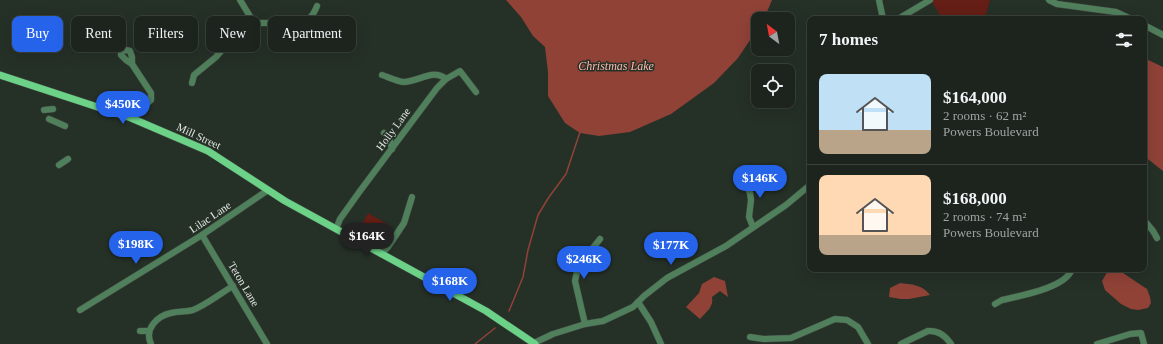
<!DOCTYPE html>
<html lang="en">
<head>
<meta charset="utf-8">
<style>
	body { margin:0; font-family:Georgia,serif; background:#252c26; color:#f1f3f6; height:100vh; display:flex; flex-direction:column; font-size:15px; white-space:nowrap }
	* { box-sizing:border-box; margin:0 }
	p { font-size:13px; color:#a0a4a4 }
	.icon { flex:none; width:22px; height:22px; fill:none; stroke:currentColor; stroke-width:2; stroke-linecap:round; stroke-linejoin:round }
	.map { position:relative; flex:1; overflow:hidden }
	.sheet { position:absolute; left:807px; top:16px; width:340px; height:256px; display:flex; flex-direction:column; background:#1c241d; border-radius:8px; box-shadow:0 4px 16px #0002,0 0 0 1px #3a413b }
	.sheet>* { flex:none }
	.hud { position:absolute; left:12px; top:16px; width:380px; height:36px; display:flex; gap:8px }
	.needle { width:26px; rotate:328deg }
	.tools { position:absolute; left:751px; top:12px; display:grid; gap:8px }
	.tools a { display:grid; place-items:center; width:44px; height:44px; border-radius:8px; background:#1c241d; box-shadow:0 4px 16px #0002,0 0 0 1px #3a413b; font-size:20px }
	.price { position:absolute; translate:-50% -34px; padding:0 9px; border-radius:14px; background:#2563eb; color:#fff; font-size:13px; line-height:26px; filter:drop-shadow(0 1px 2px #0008) }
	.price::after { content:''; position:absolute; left:50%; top:24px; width:12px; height:9px; margin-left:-6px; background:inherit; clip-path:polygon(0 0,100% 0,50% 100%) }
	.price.active { background:#222; color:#fff }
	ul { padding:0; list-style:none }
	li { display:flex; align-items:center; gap:12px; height:100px; padding:0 12px }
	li+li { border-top:1px solid #3a413b }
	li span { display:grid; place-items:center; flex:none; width:112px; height:80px; border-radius:8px; color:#555 }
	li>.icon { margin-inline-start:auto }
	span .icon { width:48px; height:48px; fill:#fffc; stroke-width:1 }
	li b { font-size:17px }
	h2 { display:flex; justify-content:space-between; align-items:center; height:48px; padding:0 12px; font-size:17px }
	.tag { padding:0 14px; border-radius:8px; background:#1c241d; box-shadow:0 4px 16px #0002,0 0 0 1px #3a413b; font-size:14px; line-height:36px }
	.tag.active { background:#2563eb; color:#fff }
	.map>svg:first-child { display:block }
</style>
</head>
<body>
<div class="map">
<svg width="1163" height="344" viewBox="0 0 1163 344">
	<rect width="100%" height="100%" fill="#253027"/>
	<!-- green -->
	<g fill="#641e15">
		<polygon points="931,0 990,0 985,19 942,19"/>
		<polygon points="368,213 389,225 383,236 362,224"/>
	</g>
	<!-- water -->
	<g fill="#904237">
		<polygon points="506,0 772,0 764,19 758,19 758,28 738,58 714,83 671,114 630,132 599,136 580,133 565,123 548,96 548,72 545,47 533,36 521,17"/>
		<polygon points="1144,58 1163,67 1163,171 1144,156"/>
		<polygon points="1109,269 1117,269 1147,289 1150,297 1151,303 1148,308 1138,310 1131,309 1121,304 1105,290 1102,281"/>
		<path d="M714,277L725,281L728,297L720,291L712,297C714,307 706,312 700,319L686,307L699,293L702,284Z"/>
		<path d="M900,283C911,284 923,285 930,295L909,299H901L889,297L890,288Z"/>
	</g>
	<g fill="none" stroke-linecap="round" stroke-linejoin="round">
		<!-- stream -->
		<g stroke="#904237" stroke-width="1.5">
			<polyline points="509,311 523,277 528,250 538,215 549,197 566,174 580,132"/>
			<polyline points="475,344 495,328"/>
		</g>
		<defs>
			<g id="minor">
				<polyline points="240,0 254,23"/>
				<polyline points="879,0 883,19"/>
				<polyline points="1049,0 1057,4 1116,12 1131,19"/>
				<polyline points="898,19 930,0"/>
				<polyline points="1144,25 1163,35"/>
				<path d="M382,75C388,77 396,81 403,82C419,82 433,68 446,79"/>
				<path d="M192,83L194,75L216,57L236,34L247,25L254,23H298C309,21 313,16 317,6"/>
				<polyline points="44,110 53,109"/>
				<polyline points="131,118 151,100 151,93 132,64 126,60 121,55 121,52 126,50 130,51 132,57 132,64"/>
				<polyline points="49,119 65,126"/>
				<polyline points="384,133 389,137 392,149"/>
				<polyline points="59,165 68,159"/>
				<polyline points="743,178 750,193 751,200 749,217 753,227"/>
				<polyline points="1144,220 1153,231 1157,238"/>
				<polyline points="336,229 340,219 360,191 437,88 446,79 460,71 476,92"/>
				<polyline points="202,235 267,344"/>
				<polyline points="381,254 388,247 404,223 412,197"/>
				<polyline points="638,302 651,322 661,344"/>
				<path d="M995,304L1002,300C1019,296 1066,288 1072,269"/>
				<polyline points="80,310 202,235 268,190"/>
				<polyline points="585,324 575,281 578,267 600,239"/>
				<polyline points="140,331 149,331"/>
				<polyline points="750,337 764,339 791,338 835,319 847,320 858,327 868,344"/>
				<polyline points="534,343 553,334 585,324 603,321 633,307 644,296 667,278 726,246 786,205 810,185"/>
				<path d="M151,344C144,329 157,316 171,313C179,311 186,312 193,310C206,305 221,293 233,286"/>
				<path d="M901,344L928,331C938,330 945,335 951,344"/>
				<polyline points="1097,344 1130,334 1141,333 1144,344"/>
			</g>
			<polyline id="major" points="0,75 131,118 208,151 285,201 486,311 535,344"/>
		</defs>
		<!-- minor casing -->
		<use href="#minor" stroke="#434d45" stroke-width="7"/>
		<!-- major casing -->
		<use href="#major" stroke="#434d45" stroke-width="8"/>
		<!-- minor -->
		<use href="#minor" stroke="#507f5c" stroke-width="6"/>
		<!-- major -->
		<use href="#major" stroke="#6bd288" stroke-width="7"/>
	</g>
	<g text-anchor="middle" stroke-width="3" stroke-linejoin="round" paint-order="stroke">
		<!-- street labels -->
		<g font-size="11" fill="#dfe6e0" stroke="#253027">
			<text transform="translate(393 129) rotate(-54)" y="4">Holly Lane</text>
			<text transform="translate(199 136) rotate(25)" y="4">Mill Street</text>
			<text transform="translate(210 217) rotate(-34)" y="4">Lilac Lane</text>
			<text transform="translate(244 284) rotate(59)" y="4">Teton Lane</text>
		</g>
		<!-- water labels -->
		<g font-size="12" font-style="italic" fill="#feb9ad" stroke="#253027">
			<text x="616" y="70">Christmas Lake</text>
		</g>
	</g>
</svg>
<div class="tools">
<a><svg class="needle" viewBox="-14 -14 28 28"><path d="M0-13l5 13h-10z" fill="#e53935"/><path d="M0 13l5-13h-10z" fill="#a0a4a4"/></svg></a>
<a><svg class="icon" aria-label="locate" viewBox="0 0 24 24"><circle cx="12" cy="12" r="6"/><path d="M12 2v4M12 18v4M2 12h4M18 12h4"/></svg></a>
</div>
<b class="price" style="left:123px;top:125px">$450K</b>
<b class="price" style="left:760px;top:199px">$146K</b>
<b class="price active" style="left:367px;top:257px">$164K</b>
<b class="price" style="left:136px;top:265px">$198K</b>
<b class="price" style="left:671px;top:266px">$177K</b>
<b class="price" style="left:584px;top:280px">$246K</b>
<b class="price" style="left:450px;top:302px">$168K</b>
<div class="hud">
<a class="tag active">Buy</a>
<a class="tag">Rent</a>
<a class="tag">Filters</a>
<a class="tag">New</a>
<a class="tag">Apartment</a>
</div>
<section class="sheet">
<h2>7 homes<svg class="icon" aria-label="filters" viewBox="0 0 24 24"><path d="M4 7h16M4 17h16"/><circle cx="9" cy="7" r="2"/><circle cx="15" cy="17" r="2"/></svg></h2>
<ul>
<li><span style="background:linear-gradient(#bfe0f5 70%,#b9a48a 0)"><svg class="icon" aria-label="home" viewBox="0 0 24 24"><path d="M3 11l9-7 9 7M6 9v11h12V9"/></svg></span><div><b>$164,000</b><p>2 rooms · 62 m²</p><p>Powers Boulevard</p></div></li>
<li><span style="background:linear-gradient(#ffd9b3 75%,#b9a48a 0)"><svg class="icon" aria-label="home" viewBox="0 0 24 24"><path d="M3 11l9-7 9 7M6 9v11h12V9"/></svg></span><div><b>$168,000</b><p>2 rooms · 74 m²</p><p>Powers Boulevard</p></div></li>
</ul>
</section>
</div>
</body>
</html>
